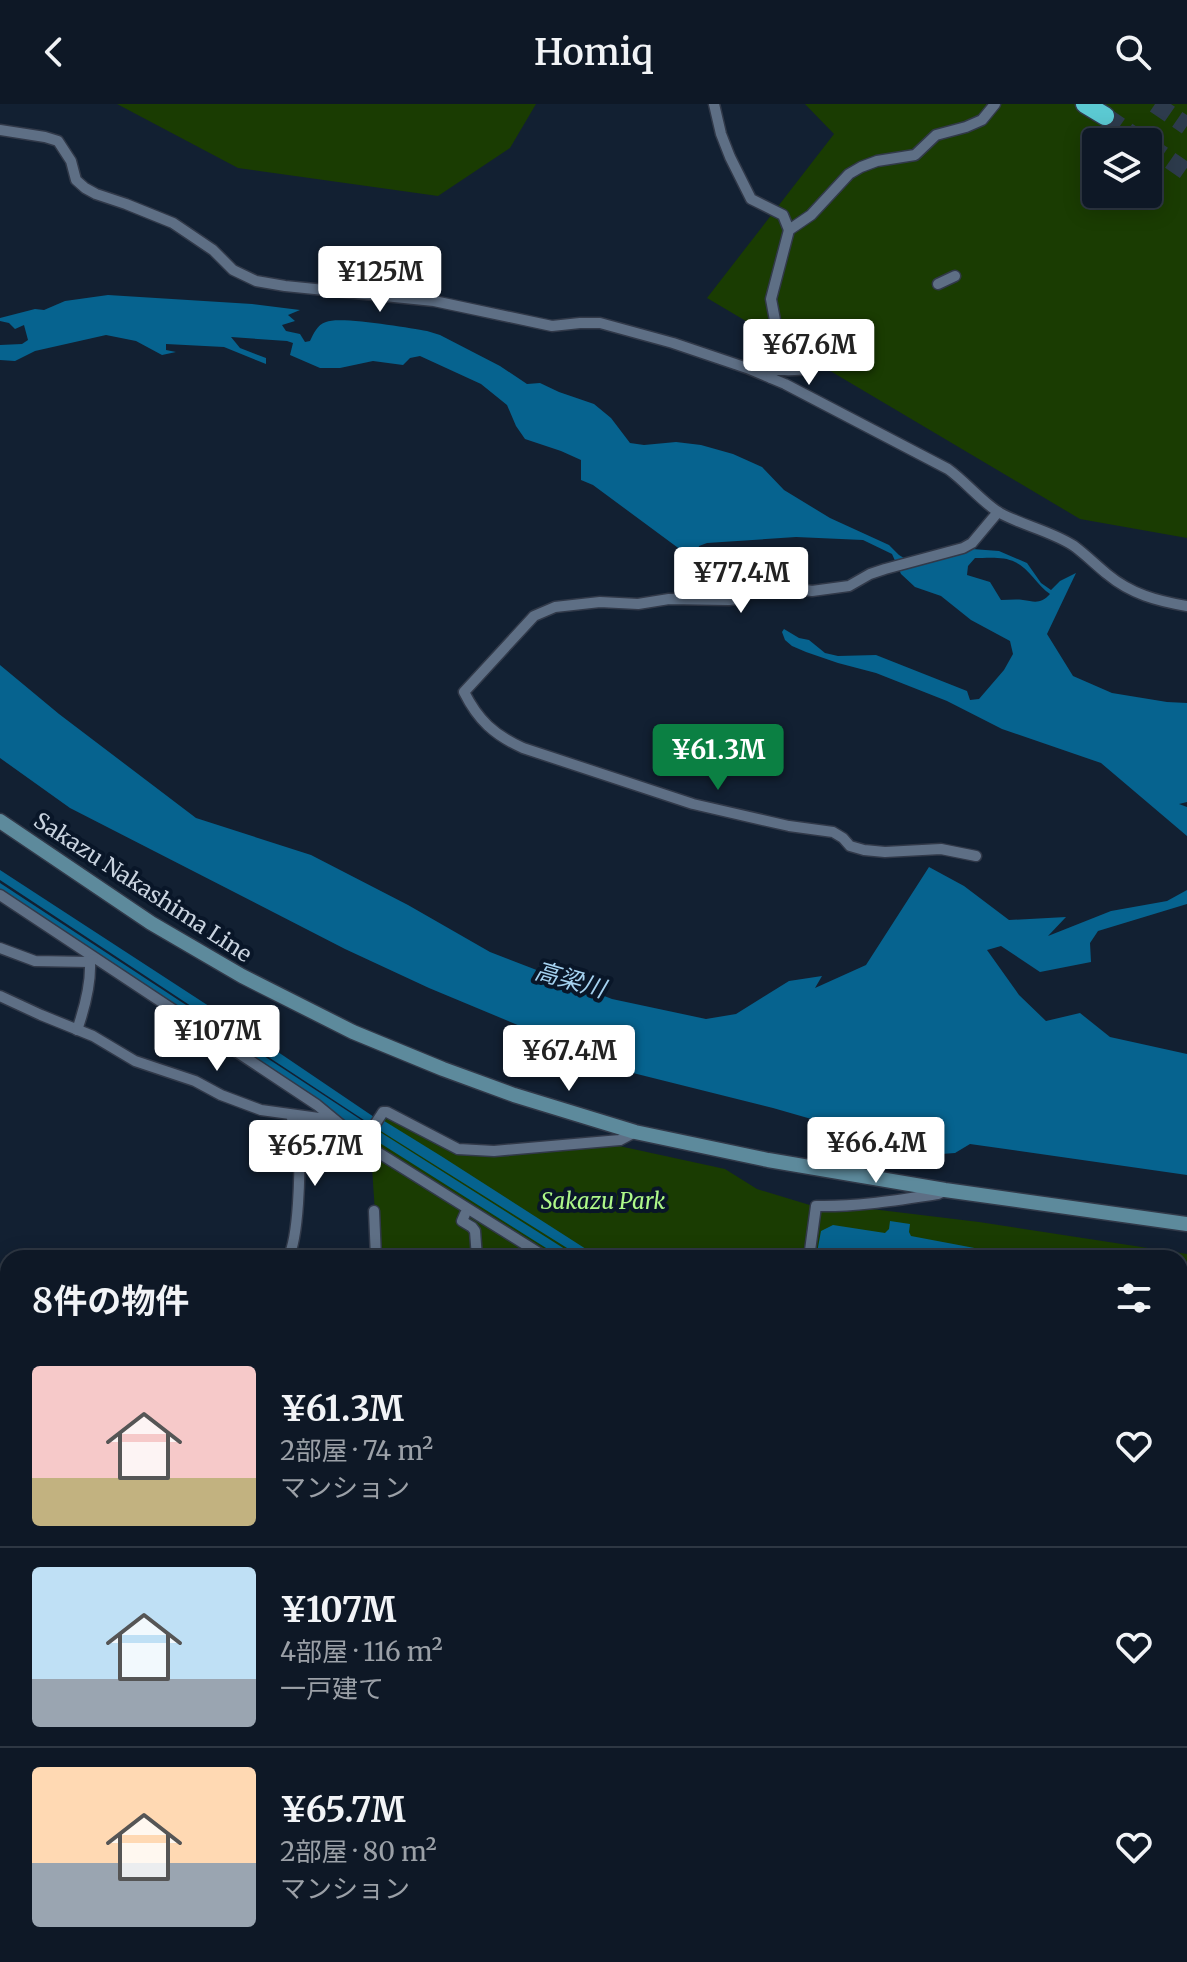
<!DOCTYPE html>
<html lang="ja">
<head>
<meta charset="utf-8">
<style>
	body { margin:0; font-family:Merriweather,"Noto Sans JP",serif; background:#17212e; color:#f1f3f6; height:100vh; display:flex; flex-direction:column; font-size:30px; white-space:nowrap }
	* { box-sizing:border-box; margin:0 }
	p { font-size:26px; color:#9ba0a7 }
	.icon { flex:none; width:44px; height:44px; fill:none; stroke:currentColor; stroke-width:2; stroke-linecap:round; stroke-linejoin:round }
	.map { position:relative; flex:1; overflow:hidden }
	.details { position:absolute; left:0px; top:1146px; width:1188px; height:712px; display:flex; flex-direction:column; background:#0e1826; border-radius:24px 24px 0 0; box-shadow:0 4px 20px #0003,0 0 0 2px #2e3743 }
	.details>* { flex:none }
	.tools { position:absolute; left:1082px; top:24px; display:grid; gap:16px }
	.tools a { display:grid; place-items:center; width:80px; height:80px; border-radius:8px; background:#0e1826; box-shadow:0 4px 20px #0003,0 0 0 2px #2e3743; font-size:40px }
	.price { position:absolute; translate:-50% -68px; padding:0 18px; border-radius:8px; background:#fff; color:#222; font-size:26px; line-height:52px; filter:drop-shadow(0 2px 4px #0008) }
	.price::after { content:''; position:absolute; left:50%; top:48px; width:24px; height:18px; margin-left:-12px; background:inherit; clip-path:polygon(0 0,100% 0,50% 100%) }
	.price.current { background:#0b8043; color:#fff }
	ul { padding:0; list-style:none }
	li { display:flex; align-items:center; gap:24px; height:200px; padding:0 32px }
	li+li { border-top:2px solid #2e3743 }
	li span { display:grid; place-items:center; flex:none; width:224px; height:160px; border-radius:8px; color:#555 }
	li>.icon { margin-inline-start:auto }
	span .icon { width:96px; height:96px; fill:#fffc; stroke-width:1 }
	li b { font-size:34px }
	h2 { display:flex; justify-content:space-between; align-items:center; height:96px; padding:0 32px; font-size:34px }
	header { display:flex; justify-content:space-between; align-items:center; height:104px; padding:0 32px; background:#0e1826; font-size:36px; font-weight:600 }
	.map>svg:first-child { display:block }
</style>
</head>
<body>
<header><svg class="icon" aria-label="back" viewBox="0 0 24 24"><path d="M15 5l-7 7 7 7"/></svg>Homiq<svg class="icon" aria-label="search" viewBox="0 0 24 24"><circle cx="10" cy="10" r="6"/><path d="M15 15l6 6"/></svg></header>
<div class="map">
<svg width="1187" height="1858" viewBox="0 0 1187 1858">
	<rect width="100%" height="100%" fill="#122032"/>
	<!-- green -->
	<g fill="#1a3c02" fill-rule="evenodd">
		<polygon points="117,0 536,0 510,44 438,92 238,64"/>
		<path d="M805,0H1187V434L1080,415L707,194L834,30ZM1096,38H1148V90H1096Z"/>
		<polygon points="385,1011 456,1047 610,1040 725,1065 757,1085 813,1102 855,1103 979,1118 1187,1150 1187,1222 1181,1224 1186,1252 1181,1253 1180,1250 1180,1154 555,1154 368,1039"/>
		<polygon points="375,1051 542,1154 378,1154 372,1063"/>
	</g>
	<!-- water -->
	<g fill="#06638f" fill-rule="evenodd">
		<path d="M108,191L252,200L300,206L288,211L295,217L282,221L286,227L300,230L305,238L310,237C314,229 317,221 326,218C340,212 408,224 427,227L440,231L500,262L527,280L540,279L559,288L594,300L611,314L630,339L644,341L676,338L701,341L733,350L762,363L784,386L830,414L889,441L899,451L912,459L950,453L972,445L999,447L1027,459L1041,479L1051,486L1060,477L1076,469L1047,530L1073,572L1112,589L1167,598L1187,599V698L1179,700L1187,703V732L1101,659L1002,625L947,597L876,569L838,559L806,548L792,542L785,536L782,528L784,525L799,534L809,536L825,549L838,552L876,551L967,587L970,596L979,595L1004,566L1013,550L1010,537L971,516L941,492L915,483L901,470L892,450L863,436L796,433L707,439L699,442L698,448L708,466L593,381L581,376V356L561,347L525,335L516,322L507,301L481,280L420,252L410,254L403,261L373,257L340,264H320L290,251L293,239L287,237L231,233L240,244L266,254V260L224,243L166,240V246L176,248L162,251L136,237L106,231L35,247L15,257L0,256V241L22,240L28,236L24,221L15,225L9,219L0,217V214L35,205L44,206L65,197ZM975,454C987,454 1004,452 1015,458C1028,463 1038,482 1050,490C1041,500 1035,498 1023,496C1016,495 1008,496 1001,496L990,478L967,471L968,462Z"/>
		<polygon points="0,561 59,610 196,714 311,751 408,801 490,848 612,895 706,915 736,910 789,877 822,872 815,884 866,861 929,763 964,782 1009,816 1066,813 1048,832 1111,807 1167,797 1187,786 1187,800 1098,827 1090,839 1091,858 1040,868 1001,842 987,846 1019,891 1046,917 1080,909 1110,933 1187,950 1187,1071 970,1040 955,1049 928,1051 927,1056 901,1051 900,1046 871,1041 866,1038 867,1031 773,1004 573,954 561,939 429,884 345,845 70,704 0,654"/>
		<polygon points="0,766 238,921 374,1013 381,1015 441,1052 600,1154 583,1154 376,1024 0,776"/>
		<polygon points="0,779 369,1021 579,1154 562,1154 364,1029 0,790"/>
		<polygon points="890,1117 910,1120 909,1128 911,1132 1001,1149 1038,1154 816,1154 821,1127 833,1121 885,1129 889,1125"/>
	</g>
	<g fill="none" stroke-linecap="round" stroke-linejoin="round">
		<!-- stream -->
		<polyline stroke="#06638f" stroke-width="3" points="481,1152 501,1154"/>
		<!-- highway-tunnel -->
		<g stroke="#2d3b4c" stroke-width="18" stroke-dasharray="18 9" stroke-linecap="butt">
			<polyline points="1155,0 1187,22"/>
			<polyline points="1105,12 1143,38"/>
			<polyline points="1148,41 1187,68"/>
		</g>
		<defs>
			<g id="street">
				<polyline points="714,0 721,30 730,53 751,95 783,111 789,126"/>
				<path d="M0,26L45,33L58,37L71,57L76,76L85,84L96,90L126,100L173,119L213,146L233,166L256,177L285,182L434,197L552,222L580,219H600L673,239L747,264L785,280L948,365C965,377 984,400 1000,409C1024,422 1051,427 1074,442C1086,451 1096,461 1107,470C1131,490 1157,497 1187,502"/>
				<polyline points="938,180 955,172"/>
				<path d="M773,266C802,266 806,269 831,252"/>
				<polyline points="771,274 777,243 777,227 771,195 789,126 811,111 849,70 861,63 877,57 915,51 936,31 966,23 982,16 995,0"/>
				<path d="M976,752L941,745L885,748L864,746L850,742L843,734L833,728L789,722L693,700L523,644C494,631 478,616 464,588L534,512L555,503L600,498L638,500L669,495L729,496L737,495L746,488L759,483L773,481L812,487L849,482L870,470L885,465L963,444L972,439L998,408"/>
				<polyline points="0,791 317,1001 363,1039 547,1154"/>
				<polyline points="0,844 35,857 90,858"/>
				<polyline points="0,892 41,911 93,932 135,957 195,977 221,991 261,1006 333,1016"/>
				<path d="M77,926C85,903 91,881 90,858L93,855"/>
				<polyline points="363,1039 383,1008 387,1008 458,1045 494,1047 620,1036 635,1028"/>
				<polyline points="374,1107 376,1154"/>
				<polyline points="465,1110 462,1117 472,1123 475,1127 477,1154"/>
				<path d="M288,1154C299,1133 300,1067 299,1041C299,1031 294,1021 291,1011"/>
				<path d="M809,1154L816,1102C857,1103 898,1096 938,1090L944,1087"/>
				<polyline points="0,1317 8,1320"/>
				<polyline points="1180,1347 1187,1345"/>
				<polyline points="0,1349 8,1351"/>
				<polyline points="1180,1455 1187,1472"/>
				<polyline points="0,1510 8,1512"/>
				<polyline points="1180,1577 1187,1570"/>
				<polyline points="0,1609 8,1611"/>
				<polyline points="0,1640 8,1639"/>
				<polyline points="8,1686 5,1700 8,1709"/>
				<polyline points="1180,1738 1185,1742"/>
				<polyline points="0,1773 8,1771"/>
				<polyline points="1,1843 8,1843"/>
				<polyline points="21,1850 22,1858"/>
				<polyline points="110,1850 114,1850"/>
				<polyline points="177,1850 191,1856 248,1858"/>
				<polyline points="444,1850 445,1858"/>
				<polyline points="486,1850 486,1858"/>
				<polyline points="66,1858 66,1850"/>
				<polyline points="355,1858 355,1850"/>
				<polyline points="396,1858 396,1850"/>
				<polyline points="528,1858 532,1850"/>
				<polyline points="625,1858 626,1850"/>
				<polyline points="673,1858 673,1850"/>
				<polyline points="744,1858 744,1850"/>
				<polyline points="785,1858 785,1850"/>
				<polyline points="850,1858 856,1850"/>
				<polyline points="1165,1858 1187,1850"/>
			</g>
			<polyline id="secondary" points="0,717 151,819 242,872 353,928 443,965 514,991 635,1028 768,1056 945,1086 1187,1120"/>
			<g id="primary">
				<polyline points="1180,1803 1187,1799"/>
				<polyline points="1005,1858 1010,1854 1040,1850"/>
			</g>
			<polyline id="highway" points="1085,0 1105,12"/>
		</defs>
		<!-- street casing -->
		<use href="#street" stroke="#313949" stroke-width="13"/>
		<!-- secondary casing -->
		<use href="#secondary" stroke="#313949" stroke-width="17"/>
		<!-- primary casing -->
		<use href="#primary" stroke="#313949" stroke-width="19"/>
		<!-- highway casing -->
		<use href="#highway" stroke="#313949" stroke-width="21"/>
		<!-- street -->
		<use href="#street" stroke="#5e6f85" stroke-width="10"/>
		<!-- secondary -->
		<use href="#secondary" stroke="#5d8a9c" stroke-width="14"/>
		<!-- primary -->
		<use href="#primary" stroke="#5ca5b3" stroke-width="16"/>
		<!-- highway -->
		<use href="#highway" stroke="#5bc9d2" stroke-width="18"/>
		<!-- rail -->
		<g stroke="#798593" stroke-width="3" stroke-dasharray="12 6" stroke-linecap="butt">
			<polyline points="1180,1839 1187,1837"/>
			<polyline points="1083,1858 1123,1850"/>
			<polyline points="1116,1858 1146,1850"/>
		</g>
	</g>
	<g text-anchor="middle" stroke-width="8" stroke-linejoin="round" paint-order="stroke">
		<!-- street labels -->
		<g font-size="22" fill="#c9d3df" stroke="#091628">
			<text transform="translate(143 783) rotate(33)" y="8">Sakazu Nakashima Line</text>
		</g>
		<!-- park labels -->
		<g font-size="22" font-style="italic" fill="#aef889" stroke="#091628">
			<text x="603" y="1105">Sakazu Park</text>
		</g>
		<!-- water labels -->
		<g font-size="24" font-style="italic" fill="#a5d2f0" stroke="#091628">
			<text transform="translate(570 876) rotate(16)" y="8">高梁川</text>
		</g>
	</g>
</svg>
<div class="tools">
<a><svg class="icon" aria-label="layers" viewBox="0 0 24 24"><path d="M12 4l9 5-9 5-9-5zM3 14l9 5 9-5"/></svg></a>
</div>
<b class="price" style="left:380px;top:210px">¥125M</b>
<b class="price" style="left:809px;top:283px">¥67.6M</b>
<b class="price" style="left:741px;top:511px">¥77.4M</b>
<b class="price current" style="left:718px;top:688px">¥61.3M</b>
<b class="price" style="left:217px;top:969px">¥107M</b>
<b class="price" style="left:569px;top:989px">¥67.4M</b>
<b class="price" style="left:876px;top:1081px">¥66.4M</b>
<b class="price" style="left:315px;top:1084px">¥65.7M</b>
<section class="details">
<h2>8件の物件<svg class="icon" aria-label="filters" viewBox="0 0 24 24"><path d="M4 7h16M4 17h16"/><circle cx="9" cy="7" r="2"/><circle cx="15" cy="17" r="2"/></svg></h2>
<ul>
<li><span style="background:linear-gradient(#f6c9c9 70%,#c2b280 0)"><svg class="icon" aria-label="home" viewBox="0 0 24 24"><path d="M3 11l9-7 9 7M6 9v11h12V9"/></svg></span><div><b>¥61.3M</b><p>2部屋 · 74 m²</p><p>マンション</p></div><svg class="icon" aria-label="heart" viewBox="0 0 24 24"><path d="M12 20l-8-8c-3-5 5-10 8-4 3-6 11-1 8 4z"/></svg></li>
<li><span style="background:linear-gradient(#bfe0f5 70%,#9aa5b1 0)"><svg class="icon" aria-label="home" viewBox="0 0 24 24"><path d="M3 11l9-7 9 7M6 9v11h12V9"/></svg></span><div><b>¥107M</b><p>4部屋 · 116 m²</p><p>一戸建て</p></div><svg class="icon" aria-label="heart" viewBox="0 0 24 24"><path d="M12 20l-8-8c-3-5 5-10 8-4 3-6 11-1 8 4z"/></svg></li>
<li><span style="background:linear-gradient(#ffd9b3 60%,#9aa5b1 0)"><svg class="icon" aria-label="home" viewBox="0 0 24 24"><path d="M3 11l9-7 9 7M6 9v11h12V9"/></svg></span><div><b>¥65.7M</b><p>2部屋 · 80 m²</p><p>マンション</p></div><svg class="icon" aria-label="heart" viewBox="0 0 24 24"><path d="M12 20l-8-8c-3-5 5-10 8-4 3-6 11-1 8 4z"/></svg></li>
</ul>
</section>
</div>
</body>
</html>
